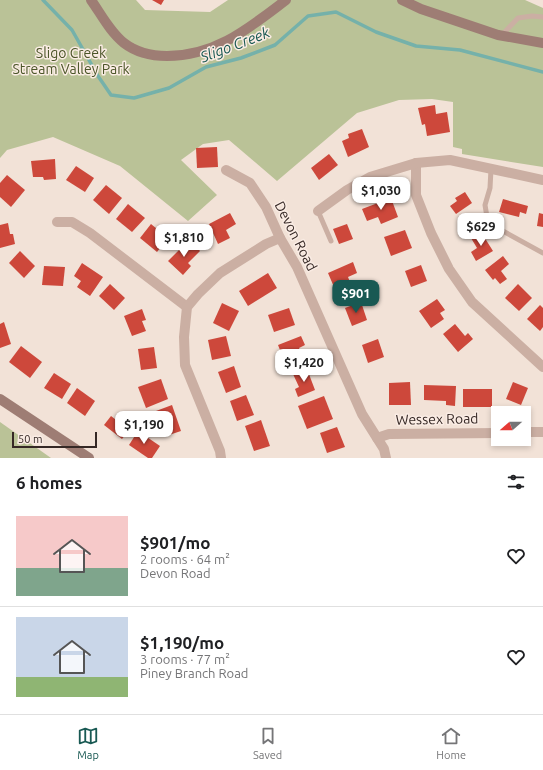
<!DOCTYPE html>
<html lang="en">
<head>
<meta charset="utf-8">
<style>
	body { margin:0; font-family:Ubuntu,sans-serif; background:#f6f6f6; color:#202124; height:100vh; display:flex; flex-direction:column; font-size:15px; white-space:nowrap }
	* { box-sizing:border-box; margin:0 }
	p { font-size:13px; color:#757577 }
	.icon { flex:none; width:22px; height:22px; fill:none; stroke:currentColor; stroke-width:2; stroke-linecap:round; stroke-linejoin:round }
	.map { position:relative; height:458px; overflow:hidden }
	.side { display:flex; flex-direction:column; background:#fff; flex:1 }
	.side>* { flex:none }
	.needle { width:26px; rotate:250deg }
	.fabs { position:absolute; left:491px; top:406px; display:grid; gap:8px }
	.fabs a { display:grid; place-items:center; width:40px; height:40px; border-radius:0px; background:#fff; box-shadow:0 2px 6px #0003; font-size:20px }
	.scale { position:absolute; left:12px; bottom:10px; width:85px; box-sizing:border-box; padding-left:4px; border:2px solid #352825; border-top:0; font-size:11px; line-height:14px; white-space:nowrap; color:#352825; -webkit-text-stroke:3px #faece4; paint-order:stroke }
	.price { position:absolute; translate:-50% -34px; padding:0 9px; border-radius:8px; background:#fff; color:#222; font-size:13px; line-height:26px; filter:drop-shadow(0 1px 2px #0008) }
	.price::after { content:''; position:absolute; left:50%; top:24px; width:12px; height:9px; margin-left:-6px; background:inherit; clip-path:polygon(0 0,100% 0,50% 100%) }
	.price.selected { background:#195953; color:#fff }
	ul { padding:0; list-style:none }
	li { display:flex; align-items:center; gap:12px; height:100px; padding:0 16px }
	li+li { border-top:1px solid #e0e0e0 }
	li span { display:grid; place-items:center; flex:none; width:112px; height:80px; border-radius:0px; color:#555 }
	li>.icon { margin-inline-start:auto }
	span .icon { width:48px; height:48px; fill:#fffc; stroke-width:1 }
	li b { font-size:17px }
	h2 { display:flex; justify-content:space-between; align-items:center; height:48px; padding:0 16px; font-size:17px }
	.tab-bar { display:flex; justify-content:space-around; align-items:center; height:56px; border-top:1px solid #e0e0e0; background:#fff; font-size:11px; color:#757577 }
	.tab-bar a { display:grid; justify-items:center; gap:2px }
	.tab-bar .selected { color:#195953 }
	.map>svg:first-child { display:block }
</style>
</head>
<body>
<div class="map">
<svg width="543" height="458" viewBox="0 0 543 458">
	<rect width="100%" height="100%" fill="#f2e2d7"/>
	<!-- green -->
	<g fill="#bac297">
		<polygon points="0,0 136,0 145,10 210,12 228,0 525,0 543,8 543,167 462,154 462,149 453,147 453,102 432,99 399,100 357,113 277,181 229,140 203,144 181,160 217,195 188,221 120,166 53,137 7,150 0,158"/>
		<polygon points="0,422 51,458 0,458"/>
	</g>
	<g fill="none" stroke-linecap="round" stroke-linejoin="round">
		<!-- stream -->
		<polyline stroke="#75b1aa" stroke-width="3.5" points="43,0 72,30 98,76 111,95 134,98 169,88 206,67 241,58 275,45 308,16 336,12 376,32 416,46 460,50 543,72"/>
	</g>
	<!-- building -->
	<g fill="#cd483b">
		<polygon points="152,0 164,0 161,5"/>
		<polygon points="435,105 436,114 447,112 450,132 427,136 425,124 422,125 418,108"/>
		<polygon points="362,129 369,147 348,157 342,141 349,138 348,134"/>
		<polygon points="217,147 218,167 197,168 196,148"/>
		<polygon points="329,154 338,165 319,180 311,168"/>
		<polygon points="55,159 56,179 44,180 43,177 33,177 31,161"/>
		<polygon points="76,166 94,178 85,192 66,180"/>
		<polygon points="7,175 25,190 11,207 0,197 0,183"/>
		<polygon points="106,185 122,198 109,214 93,200"/>
		<polygon points="465,192 472,203 456,214 450,206 457,201 455,198"/>
		<polygon points="391,198 398,217 381,224 378,217 367,221 362,209"/>
		<polygon points="503,199 528,206 526,214 520,212 519,217 499,212"/>
		<polygon points="128,204 145,218 132,232 116,219"/>
		<polygon points="230,213 236,224 226,230 230,238 218,244 209,224"/>
		<polygon points="539,213 543,214 543,227 537,226"/>
		<polygon points="8,223 10,234 13,234 15,244 0,248 0,225"/>
		<polygon points="151,224 168,238 157,252 140,238"/>
		<polygon points="347,224 353,239 339,244 333,229"/>
		<polygon points="405,230 412,248 391,256 384,237"/>
		<polygon points="481,232 493,251 476,261 471,252 477,248 471,238"/>
		<polygon points="193,243 200,251 188,263 191,266 183,275 168,261 184,245 187,249"/>
		<polygon points="20,251 35,266 24,278 9,263"/>
		<polygon points="503,256 509,264 501,271 507,279 500,284 495,278 493,280 485,270"/>
		<polygon points="353,262 357,273 348,277 355,295 340,301 328,273"/>
		<polygon points="82,263 103,277 90,296 77,287 81,281 74,276"/>
		<polygon points="421,265 427,281 411,287 405,271"/>
		<polygon points="44,266 65,267 63,286 42,285"/>
		<polygon points="268,273 277,288 248,306 239,291"/>
		<polygon points="110,284 125,298 114,310 99,296"/>
		<polygon points="518,284 532,298 519,311 505,298"/>
		<polygon points="437,299 445,310 440,313 444,319 431,328 419,311"/>
		<polygon points="361,302 367,320 352,326 345,308"/>
		<polygon points="222,303 239,311 229,331 213,323"/>
		<polygon points="540,305 543,308 543,327 540,331 527,319"/>
		<polygon points="289,308 295,325 274,332 268,315"/>
		<polygon points="142,309 146,320 142,321 146,331 132,336 124,316"/>
		<polygon points="4,322 11,344 0,348 0,324"/>
		<polygon points="455,324 465,336 468,333 473,339 458,352 443,334"/>
		<polygon points="226,336 231,356 212,360 208,340"/>
		<polygon points="301,336 305,345 299,348 303,357 289,363 286,354 282,355 278,345"/>
		<polygon points="378,339 384,357 368,363 362,345"/>
		<polygon points="21,346 42,362 30,378 9,362"/>
		<polygon points="154,347 157,368 141,370 138,349"/>
		<polygon points="234,366 241,387 226,393 218,372"/>
		<polygon points="307,369 315,390 298,397 295,389 299,387 293,374"/>
		<polygon points="54,373 71,384 62,399 44,388"/>
		<polygon points="161,379 168,399 146,408 138,387"/>
		<polygon points="410,382 411,405 389,405 389,383"/>
		<polygon points="513,382 528,388 521,405 506,399"/>
		<polygon points="424,385 456,386 455,406 446,405 446,401 424,400"/>
		<polygon points="77,388 95,401 85,416 67,403"/>
		<rect x="463" y="389" width="29" height="18"/>
		<polygon points="246,395 254,415 237,421 230,401"/>
		<polygon points="324,396 333,419 307,429 298,406"/>
		<polygon points="172,405 181,431 166,436 156,411"/>
		<polygon points="111,416 129,430 122,439 104,425"/>
		<polygon points="261,420 270,446 254,451 245,426"/>
		<polygon points="337,427 345,447 327,453 320,433"/>
		<polygon points="138,431 160,446 152,458 148,458 129,445"/>
	</g>
	<g fill="none" stroke-linecap="round" stroke-linejoin="round">
		<!-- lane -->
		<g stroke="#cbafa3" stroke-width="5">
			<polyline points="502,35 518,18 532,16 543,17"/>
			<polyline points="491,169 490,188 485,205 487,217 492,225 543,253"/>
			<polyline points="318,211 331,241"/>
		</g>
		<!-- street -->
		<g stroke="#cbafa3" stroke-width="10">
			<polyline points="416,163 416,195 431,233 449,269 472,302 543,367"/>
			<polyline points="226,170 250,183 266,207 280,238 297,267 362,414 384,449 386,458"/>
			<polyline points="318,211 347,190 370,177 416,163 450,160 543,180"/>
			<polyline points="57,222 72,222 90,233 187,307"/>
			<polyline points="524,432 543,432"/>
			<polyline points="377,438 389,434 498,433"/>
			<polyline points="221,458 220,451 185,365 184,337 187,307 198,294 220,273 266,244 280,238"/>
		</g>
		<!-- secondary -->
		<g stroke="#9e7d74" stroke-width="10">
			<path d="M91,0C101,14 110,32 124,43C137,53 152,56 167,56C216,56 249,28 286,0"/>
			<polyline points="402,0 421,9 498,35 543,43"/>
			<polyline points="0,399 89,458"/>
		</g>
	</g>
	<g text-anchor="middle" stroke-width="3" stroke-linejoin="round" paint-order="stroke">
		<!-- park labels -->
		<g font-size="14" fill="#4b5528" stroke="#faece4">
			<text x="71" y="58">Sligo Creek<tspan x="71" dy="16">Stream Valley Park</tspan></text>
		</g>
		<!-- street labels -->
		<g font-size="14" fill="#352825" stroke="#faece4">
			<text transform="translate(296 236) rotate(63)" y="5">Devon Road</text>
			<text transform="translate(437 419) rotate(-1)" y="5">Wessex Road</text>
		</g>
		<!-- water labels -->
		<g font-size="15" font-style="italic" fill="#195953" stroke="#faece4">
			<text transform="translate(235 45) rotate(-21)" y="5">Sligo Creek</text>
		</g>
	</g>
</svg>
<div class="fabs">
<a><svg class="needle" viewBox="-14 -14 28 28"><path d="M0-13l5 13h-10z" fill="#e53935"/><path d="M0 13l5-13h-10z" fill="#757577"/></svg></a>
</div>
<div class="scale">50 m</div>
<b class="price" style="left:381px;top:211px">$1,030</b>
<b class="price" style="left:481px;top:247px">$629</b>
<b class="price" style="left:184px;top:258px">$1,810</b>
<b class="price selected" style="left:356px;top:314px">$901</b>
<b class="price" style="left:304px;top:383px">$1,420</b>
<b class="price" style="left:144px;top:445px">$1,190</b>
</div>
<section class="side">
<h2>6 homes<svg class="icon" aria-label="filters" viewBox="0 0 24 24"><path d="M4 7h16M4 17h16"/><circle cx="9" cy="7" r="2"/><circle cx="15" cy="17" r="2"/></svg></h2>
<ul>
<li><span style="background:linear-gradient(#f6c9c9 65%,#7fa58c 0)"><svg class="icon" aria-label="home" viewBox="0 0 24 24"><path d="M3 11l9-7 9 7M6 9v11h12V9"/></svg></span><div><b>$901/mo</b><p>2 rooms · 64 m²</p><p>Devon Road</p></div><svg class="icon" aria-label="heart" viewBox="0 0 24 24"><path d="M12 20l-8-8c-3-5 5-10 8-4 3-6 11-1 8 4z"/></svg></li>
<li><span style="background:linear-gradient(#c9d6e8 75%,#8fb573 0)"><svg class="icon" aria-label="home" viewBox="0 0 24 24"><path d="M3 11l9-7 9 7M6 9v11h12V9"/></svg></span><div><b>$1,190/mo</b><p>3 rooms · 77 m²</p><p>Piney Branch Road</p></div><svg class="icon" aria-label="heart" viewBox="0 0 24 24"><path d="M12 20l-8-8c-3-5 5-10 8-4 3-6 11-1 8 4z"/></svg></li>
</ul>
</section>
<nav class="tab-bar">
<a class="selected"><svg class="icon" aria-label="map" viewBox="0 0 24 24"><path d="M3 6l6-2 6 2 6-2v14l-6 2-6-2-6 2zM9 4v14M15 6v14"/></svg>Map</a>
<a><svg class="icon" aria-label="saved" viewBox="0 0 24 24"><path d="M7 4h10v16l-5-4-5 4z"/></svg>Saved</a>
<a><svg class="icon" aria-label="home" viewBox="0 0 24 24"><path d="M3 11l9-7 9 7M6 9v11h12V9"/></svg>Home</a>
</nav>
</body>
</html>
